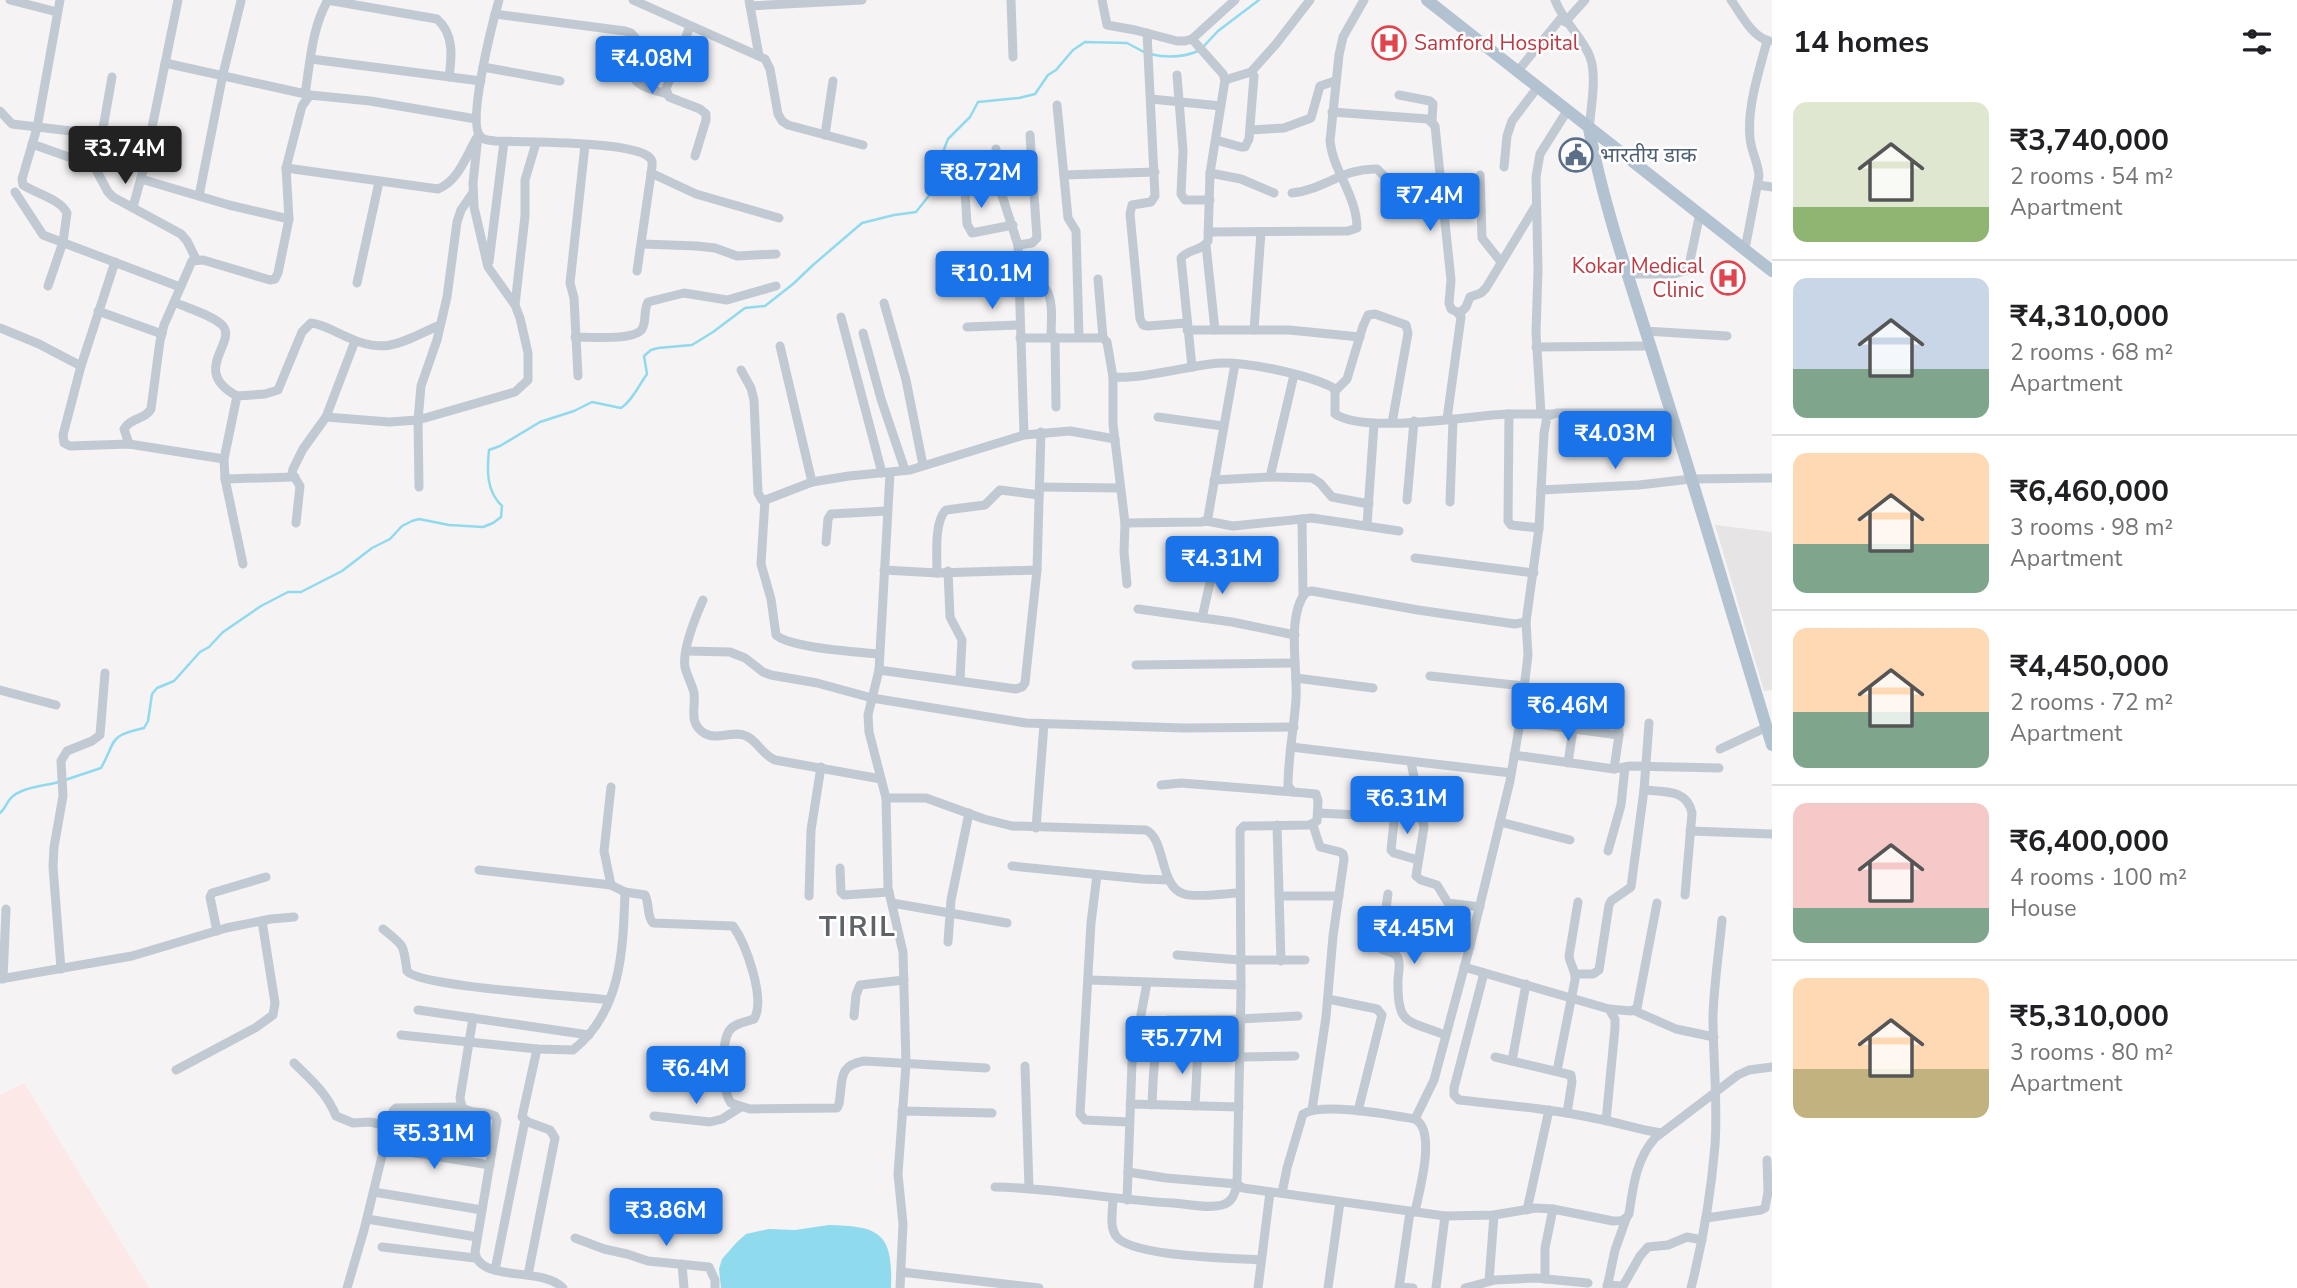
<!DOCTYPE html>
<html lang="en">
<head>
<meta charset="utf-8">
<style>
	body { margin:0; font-family:"Nunito Sans","Noto Sans Devanagari",sans-serif; background:#f6f6f6; color:#202124; height:100vh; display:flex; flex-direction:column; font-size:26px; white-space:nowrap }
	* { box-sizing:border-box; margin:0 }
	p { font-size:23px; color:#757577 }
	.icon { flex:none; width:38px; height:38px; fill:none; stroke:currentColor; stroke-width:2; stroke-linecap:round; stroke-linejoin:round }
	.map { position:relative; flex:1; overflow:hidden }
	.details { display:flex; flex-direction:column; background:#fff; width:525px }
	.details>* { flex:none }
	.price { position:absolute; translate:-50% -60px; padding:0 16px; border-radius:7px; background:#1a73e8; color:#fff; font-size:23px; line-height:46px; filter:drop-shadow(0 2px 4px #0008) }
	.price::after { content:''; position:absolute; left:50%; top:42px; width:21px; height:16px; margin-left:-10px; background:inherit; clip-path:polygon(0 0,100% 0,50% 100%) }
	.price.selected { background:#222; color:#fff }
	ul { padding:0; list-style:none }
	li { display:flex; align-items:center; gap:21px; height:175px; padding:0 21px }
	li+li { border-top:2px solid #e0e0e0 }
	li span { display:grid; place-items:center; flex:none; width:196px; height:140px; border-radius:14px; color:#555 }
	li>.icon { margin-inline-start:auto }
	span .icon { width:84px; height:84px; fill:#fffc; stroke-width:1 }
	li b { font-size:30px }
	h2 { display:flex; justify-content:space-between; align-items:center; height:84px; padding:0 21px; font-size:30px }
	main { display:flex; flex:1; min-height:0 }
	.map>svg:first-child { display:block }
</style>
</head>
<body>
<main>
<div class="map">
<svg width="1772" height="1288" viewBox="0 0 1772 1288">
	<rect width="100%" height="100%" fill="#f5f3f3"/>
	<!-- education -->
	<polygon fill="#e6e4e5" points="1715,525 1772,532 1772,690 1764,691"/>
	<!-- medical -->
	<polygon fill="#fce8e6" points="24,1083 149,1288 0,1288 0,1095"/>
	<!-- water -->
	<path fill="#90daee" d="M829,1225C881,1226 893,1234 891,1288H721L719,1269L722,1259L737,1242L746,1234L769,1229L795,1230Z"/>
	<g fill="none" stroke-linecap="round" stroke-linejoin="round">
		<!-- stream -->
		<g stroke="#90daee" stroke-width="2.5">
			<polyline points="1203,47 1218,31 1259,0"/>
			<path d="M1150,54C1167,58 1182,58 1198,51"/>
			<path d="M65,780L101,768C117,739 108,736 144,728L148,721L152,694L157,688L174,681L200,652L209,647L223,632L261,606L288,592H301L342,571L372,548L390,539L402,526L412,521L419,519L449,525L483,527L493,523L501,517L502,506C486,491 487,470 489,450L500,446L540,422L574,411L592,402L621,408C632,401 639,385 647,374L644,356L651,350L658,348L692,345L713,332L745,308L765,306L793,284L813,265L862,223L894,215L916,212L939,183L941,157L948,139L970,117L978,102L1019,98L1035,94L1048,75L1056,70L1073,50L1085,42L1127,43L1144,52"/>
			<path d="M0,813C5,809 6,804 10,799C20,787 44,786 59,782"/>
		</g>
		<!-- minor -->
		<g stroke="#c1cad2" stroke-width="9">
			<polyline points="10,0 57,12"/>
			<path d="M327,0L437,19C454,34 452,56 449,77"/>
			<path d="M499,0C493,21 467,121 480,136C484,141 490,140 495,141C522,142 633,141 649,157C653,161 652,162 652,167L637,271"/>
			<polyline points="633,0 765,59 770,69 778,114 782,121 788,125 863,145"/>
			<polyline points="749,0 759,56"/>
			<polyline points="1011,0 1013,57"/>
			<polyline points="1102,0 1107,25 1135,30 1177,41 1185,41 1192,39 1235,0"/>
			<path d="M1555,0C1563,22 1582,36 1590,57C1597,75 1591,108 1589,129"/>
			<path d="M1731,0C1741,14 1752,37 1769,41"/>
			<polyline points="750,6 862,0"/>
			<path d="M495,14L625,31L631,33L638,41L633,77C640,88 655,90 667,94"/>
			<polyline points="1565,22 1585,0"/>
			<polyline points="690,26 666,89 669,97 700,109 706,114 706,120 695,156"/>
			<polyline points="1147,33 1155,196 1151,202 1132,205 1130,214 1140,319 1143,325 1148,326 1186,323"/>
			<polyline points="311,59 481,81"/>
			<polyline points="165,63 310,95"/>
			<polyline points="483,67 560,81"/>
			<polyline points="1251,72 1276,44 1310,0"/>
			<polyline points="1517,72 1562,17"/>
			<polyline points="1177,75 1183,151 1181,194 1185,200 1210,200"/>
			<path d="M305,94C310,63 312,27 328,0"/>
			<polyline points="1399,95 1430,101 1433,104 1432,121"/>
			<polyline points="1151,99 1221,106"/>
			<polyline points="1057,105 1068,218 1076,231 1079,337"/>
			<polyline points="0,111 12,124 122,137 145,159"/>
			<polyline points="1332,112 1428,119 1435,126 1451,280 1449,303 1451,309 1457,312 1461,317 1447,419"/>
			<polyline points="1250,130 1284,128 1311,118 1320,86 1335,81"/>
			<polyline points="102,134 112,77"/>
			<polyline points="825,135 833,81"/>
			<polyline points="1216,140 1241,147 1245,147 1249,139 1254,76 1251,72 1225,80"/>
			<polyline points="32,144 94,166 108,192 113,197 181,234 187,241 196,259"/>
			<polyline points="996,149 999,186 1018,245 1024,435"/>
			<polyline points="1504,167 1507,136 1512,121 1537,88"/>
			<path d="M286,168L438,189C458,181 466,157 476,139"/>
			<polyline points="651,173 696,194 779,218"/>
			<polyline points="1210,173 1241,179 1274,193"/>
			<polyline points="964,175 967,224 972,233 1013,225"/>
			<polyline points="1064,175 1155,172"/>
			<polyline points="1480,175 1482,238 1501,262"/>
			<polyline points="141,179 229,205 289,219"/>
			<polyline points="1758,185 1772,187"/>
			<polyline points="15,192 43,235 180,287"/>
			<path d="M1292,193C1326,189 1342,168 1377,169L1385,177L1395,207"/>
			<polyline points="199,196 223,74 241,1"/>
			<polyline points="133,207 144,167 178,0"/>
			<path d="M1208,232L1348,231L1357,228C1357,196 1333,171 1330,141L1339,55L1343,37L1364,0"/>
			<polyline points="642,244 697,246 715,248 737,256 776,254"/>
			<polyline points="1018,245 1032,243 1037,238 1030,135"/>
			<polyline points="1206,245 1215,330"/>
			<path d="M1745,249L1759,176C1758,162 1751,151 1750,138C1747,106 1759,72 1767,41"/>
			<polyline points="115,262 81,366 63,435 64,443 70,446 129,444 224,459"/>
			<polyline points="489,262 504,142"/>
			<polyline points="1627,274 1674,274 1688,270 1700,213"/>
			<polyline points="1098,279 1103,338"/>
			<polyline points="357,283 379,182"/>
			<path d="M48,286L63,242L67,213C60,199 37,194 23,185L22,179L37,128L60,0"/>
			<path d="M1019,287L1046,289C1054,302 1051,322 1051,337"/>
			<path d="M174,302C187,308 215,316 223,326C237,343 190,371 237,396"/>
			<polyline points="884,303 906,380 923,465"/>
			<polyline points="515,305 525,216 525,180 536,143"/>
			<polyline points="98,311 162,334"/>
			<polyline points="1459,314 1466,307 1470,297 1481,293 1486,288 1535,207"/>
			<polyline points="841,317 882,473"/>
			<polyline points="967,327 1019,325"/>
			<polyline points="0,328 39,344 81,366"/>
			<polyline points="1187,330 1289,330 1360,337"/>
			<polyline points="1254,330 1261,232"/>
			<polyline points="1645,331 1727,336"/>
			<polyline points="863,333 881,399 905,470"/>
			<path d="M575,337C589,337 635,341 642,329C647,321 643,311 648,302L684,293L727,300L776,286"/>
			<polyline points="1055,337 1056,407"/>
			<path d="M1020,338H1103L1107,342L1113,377C1139,379 1182,368 1210,364C1239,359 1305,374 1332,387L1335,391V414C1366,434 1467,416 1507,414C1522,414 1536,414 1551,414"/>
			<polyline points="780,346 812,482"/>
			<polyline points="1536,347 1650,346"/>
			<path d="M1192,367L1181,258C1188,249 1202,251 1208,241L1210,173L1225,80L1223,74L1192,39"/>
			<polyline points="741,370 751,388 754,400 758,493 762,500 768,499 812,482 849,476 910,470 1024,435 1070,431 1115,439"/>
			<polyline points="578,376 574,298 570,283 585,145"/>
			<polyline points="1113,377 1113,424 1125,523 1201,522 1206,521 1208,517 1235,364"/>
			<polyline points="1335,391 1347,379 1363,326 1368,315 1375,314 1406,325 1408,333 1392,423"/>
			<path d="M1671,413H1556L1547,417L1544,433L1539,528L1526,622L1515,624L1418,610L1312,591L1306,592C1286,616 1298,669 1296,699C1294,728 1288,757 1288,786L1293,792L1316,794L1318,801L1317,821L1309,825L1251,826H1244L1240,830L1241,992L1237,1184L1243,1188L1445,1216L1494,1215L1536,1208L1553,1209L1613,1221C1621,1221 1625,1221 1629,1214C1633,1187 1636,1159 1655,1138L1738,1075L1749,1070L1772,1067"/>
			<polyline points="1509,414 1508,521 1511,525 1539,528"/>
			<polyline points="1541,414 1536,333 1538,270 1536,177 1540,154 1567,111"/>
			<polyline points="326,417 389,422 418,420 515,392 528,380 528,353 520,318 515,305 488,267 474,207 473,183 478,135"/>
			<polyline points="1158,417 1223,426"/>
			<path d="M129,444L124,429C131,417 145,420 151,409L160,341L164,325L192,261L203,260L270,280L275,279L278,273L289,219L286,168L302,106L310,95L370,101L476,119"/>
			<polyline points="890,473 879,670 868,715 869,732 886,798 888,888 903,952 906,1064 898,1174 903,1224 900,1288"/>
			<polyline points="1270,477 1294,375"/>
			<polyline points="225,479 295,477"/>
			<polyline points="1214,480 1270,477 1312,478 1320,483 1332,497 1369,504"/>
			<polyline points="419,487 418,420 421,386 437,340 447,297 457,222 461,210 472,194"/>
			<polyline points="1040,487 1120,488"/>
			<polyline points="1541,490 1639,485 1691,479 1772,478"/>
			<path d="M765,500L761,564L771,599L776,635C790,648 858,652 879,654"/>
			<polyline points="1407,500 1414,421"/>
			<polyline points="1450,502 1453,419"/>
			<polyline points="1302,519 1303,595"/>
			<polyline points="1206,521 1233,526 1312,518 1399,531"/>
			<polyline points="296,523 300,486 292,473 293,469 303,449 326,417 355,341"/>
			<polyline points="1125,523 1124,552 1127,584"/>
			<polyline points="1367,525 1374,424"/>
			<polyline points="826,542 828,519 831,514 887,511"/>
			<polyline points="1415,558 1534,573"/>
			<path d="M243,564L225,479L224,459L237,396L265,394L278,390L302,332L311,323C323,324 335,332 347,337C387,356 403,341 440,325"/>
			<polyline points="884,570 937,573 1037,570"/>
			<polyline points="948,571 950,617 962,640 960,680"/>
			<path d="M937,573C937,556 934,521 946,510L985,505L1000,490L1039,495"/>
			<path d="M703,600C696,616 682,650 685,667C687,676 692,684 694,693C696,707 688,723 704,733C716,741 734,730 746,736C758,741 761,754 775,760L881,779"/>
			<polyline points="1138,609 1232,622 1295,635"/>
			<polyline points="1202,618 1213,569"/>
			<polyline points="687,651 730,652 745,658 763,672 771,675 817,683 872,698 1026,723 1184,728 1294,727"/>
			<polyline points="1136,665 1295,663"/>
			<polyline points="879,670 1016,689 1022,687 1025,683 1037,570 1041,432"/>
			<polyline points="1430,676 1524,686"/>
			<polyline points="1296,678 1373,688"/>
			<polyline points="0,690 56,705"/>
			<polyline points="1520,722 1619,735"/>
			<polyline points="1291,747 1511,773"/>
			<polyline points="1720,749 1767,727"/>
			<polyline points="1514,755 1614,769 1630,766 1719,768"/>
			<polyline points="1411,762 1424,827 1416,876 1421,880 1437,885 1448,903 1480,907"/>
			<polyline points="1568,763 1579,689"/>
			<polyline points="1614,769 1619,735 1618,697"/>
			<polyline points="1161,785 1181,783 1293,792"/>
			<path d="M611,787L604,851L611,885L625,892L645,895C650,904 646,915 653,923L733,926C746,944 766,999 754,1019C746,1022 734,1023 729,1031C721,1044 722,1091 731,1103L750,1109L837,1108L839,1104C843,1082 837,1065 864,1061L986,1068"/>
			<path d="M1644,790C1665,792 1687,789 1692,813L1685,895"/>
			<path d="M886,798H926L984,819L1012,826L1146,830C1166,839 1159,887 1184,894C1198,898 1225,893 1240,893"/>
			<polyline points="1395,812 1391,850 1394,853 1418,860"/>
			<polyline points="1318,813 1378,816 1420,805"/>
			<polyline points="1500,822 1570,840"/>
			<polyline points="1277,825 1281,961"/>
			<polyline points="1036,828 1044,724"/>
			<polyline points="1690,831 1772,834"/>
			<polyline points="1608,851 1621,805 1625,767"/>
			<polyline points="1012,866 1142,879 1169,880"/>
			<polyline points="840,868 841,892 844,895 889,892"/>
			<polyline points="479,870 611,885"/>
			<polyline points="1097,875 1091,923 1080,1114 1085,1120 1129,1122"/>
			<path d="M1388,894L1380,948C1385,952 1396,952 1398,958C1401,964 1398,974 1398,980C1397,1026 1407,1020 1445,1035"/>
			<polyline points="809,896 811,830 821,767"/>
			<polyline points="1279,896 1339,896"/>
			<polyline points="892,903 1007,923"/>
			<path d="M383,929C405,947 403,943 407,971C419,987 579,996 609,1000"/>
			<polyline points="217,931 210,897 212,893 266,877"/>
			<polyline points="948,942 951,900 969,813"/>
			<polyline points="1177,955 1240,960 1305,960"/>
			<polyline points="1464,967 1609,1009 1615,1019 1615,1028 1606,1121"/>
			<polyline points="61,969 53,867 54,847 63,796 61,761 67,751 92,741 100,735 105,673"/>
			<path d="M1484,973L1454,1088V1095L1459,1100C1506,1105 1552,1109 1598,1119C1620,1123 1639,1130 1661,1133"/>
			<polyline points="1576,974 1593,974 1599,970 1609,905 1611,901 1631,887 1644,790 1649,723"/>
			<polyline points="0,979 132,956 226,928 271,919 294,917"/>
			<polyline points="3,979 6,909"/>
			<polyline points="1089,980 1241,985"/>
			<polyline points="1328,999 1377,1009 1382,1015 1358,1111"/>
			<polyline points="1609,1009 1631,1011 1637,1008 1657,903"/>
			<polyline points="418,1010 589,1035"/>
			<polyline points="1635,1011 1676,1029 1714,1037"/>
			<polyline points="854,1016 856,995 860,985 904,980"/>
			<path d="M473,1018L460,1098L462,1107C471,1115 484,1110 495,1116L497,1121L475,1252C479,1283 542,1266 563,1288"/>
			<path d="M401,1035L537,1049L573,1050C622,1011 623,949 625,892"/>
			<polyline points="1240,1057 1295,1056"/>
			<polyline points="1495,1057 1571,1075 1572,1082 1567,1113"/>
			<polyline points="1512,1061 1526,984"/>
			<path d="M294,1063C311,1080 327,1093 336,1116L353,1123L370,1122L388,1126"/>
			<polyline points="1025,1066 1029,1188"/>
			<polyline points="176,1070 255,1028 273,1015 275,1003 262,921"/>
			<path d="M1557,1071L1575,980C1576,970 1570,965 1569,956L1578,902"/>
			<polyline points="1130,1104 1239,1107"/>
			<path d="M1152,1105C1153,1087 1153,1030 1168,1020L1240,1019L1298,1016"/>
			<polyline points="1195,1106 1198,1048"/>
			<polyline points="1312,1110 1326,1017 1333,936 1344,859 1343,854 1340,852 1320,847 1313,825"/>
			<polyline points="902,1111 992,1113"/>
			<polyline points="654,1116 710,1122 722,1119 741,1107"/>
			<polyline points="1415,1119 1434,1080 1470,946 1510,781 1520,722 1528,655 1526,622"/>
			<polyline points="384,1148 490,1165"/>
			<path d="M995,1187C1055,1188 1114,1200 1173,1203C1188,1204 1208,1209 1222,1205C1233,1202 1235,1193 1237,1184L1166,1178L1128,1172"/>
			<polyline points="374,1192 482,1210"/>
			<path d="M1282,1193L1287,1168L1303,1114C1323,1102 1391,1115 1415,1119C1437,1131 1419,1191 1415,1212"/>
			<path d="M1113,1198C1113,1210 1109,1226 1116,1236C1131,1257 1232,1258 1261,1260"/>
			<polyline points="1127,1200 1132,1062 1147,983"/>
			<polyline points="1527,1210 1549,1110"/>
			<polyline points="1706,1218 1761,1210 1765,1208 1768,1192 1767,1160"/>
			<polyline points="367,1219 477,1237"/>
			<polyline points="575,1238 604,1249 627,1254 648,1261 709,1267 715,1280 715,1288"/>
			<polyline points="382,1247 475,1258"/>
			<polyline points="682,1264 684,1288"/>
			<polyline points="495,1270 525,1120"/>
			<polyline points="901,1272 1039,1288"/>
			<polyline points="528,1275 555,1138 550,1130 528,1122 522,1117 537,1049"/>
			<polyline points="1545,1279 1545,1248 1553,1209"/>
			<polyline points="1489,1281 1494,1215"/>
			<polyline points="1607,1285 1623,1286 1640,1256 1648,1247 1668,1245 1687,1237 1702,1240"/>
			<polyline points="1399,1287 1413,1288"/>
			<polyline points="347,1288 364,1230 393,1111 396,1108 462,1107"/>
			<polyline points="1258,1288 1270,1192"/>
			<polyline points="1328,1288 1340,1202"/>
			<polyline points="1399,1288 1410,1212"/>
			<polyline points="1436,1288 1445,1216"/>
			<polyline points="1465,1288 1495,1280 1536,1278 1588,1283"/>
			<polyline points="1607,1288 1615,1250 1626,1219"/>
			<path d="M1691,1288C1703,1241 1711,1194 1715,1145C1718,1103 1713,1059 1713,1016C1714,984 1719,952 1722,920"/>
		</g>
		<!-- major -->
		<g stroke="#b3c2d1" stroke-width="12">
			<polyline points="1427,0 1772,271"/>
			<path d="M1589,129C1605,213 1634,292 1659,374C1698,497 1734,621 1772,745"/>
		</g>
	</g>
	<!-- icons -->
	<defs>
		<symbol id="hospital-ring" viewBox="-11 -11 22 22"><circle r="9.5" fill="#fff" stroke="#e0444e" stroke-width="1.5"/><path d="M-5-5h3v3.5h4V-5h3V5h-3V1.5h-4V5h-3Z" fill="#e0444e"/></symbol>
		<symbol id="civic-ring" viewBox="-11 -11 22 22"><circle r="9.5" fill="#fff" stroke="#5c6f8a" stroke-width="1.5"/><path d="M-.6-6.5H3V-4.5H.6V-3L4-1V1h2V6H-6V1h2V-1L-.6-3ZM-1.2 2.5V6h2.4V2.5Z" fill="#5c6f8a"/></symbol>
	</defs>
	<g fill-rule="evenodd">
		<use href="#hospital-ring" x="1370" y="24" width="38" height="38"/>
		<use href="#civic-ring" x="1557" y="136" width="38" height="38"/>
		<use href="#hospital-ring" x="1709" y="259" width="38" height="38"/>
	</g>
	<g text-anchor="middle" stroke-width="5" stroke-linejoin="round" paint-order="stroke">
		<!-- health labels -->
		<g font-size="21" fill="#be3a42" stroke="#fff" text-anchor="start">
			<text x="1414" y="50">Samford Hospital</text>
			<text x="1704" y="273" text-anchor="end">Kokar Medical<tspan x="1704" dy="24">Clinic</tspan></text>
		</g>
		<!-- service labels -->
		<g font-size="21" fill="#4e5e75" stroke="#fff" text-anchor="start">
			<text x="1600" y="162">भारतीय डाक</text>
		</g>
		<!-- district labels -->
		<g font-size="28" font-weight="bold" letter-spacing="2" fill="#5f6368" stroke="#fff">
			<text x="858" y="936">TIRIL</text>
		</g>
	</g>
</svg>
<b class="price" style="left:652px;top:96px">₹4.08M</b>
<b class="price selected" style="left:125px;top:186px">₹3.74M</b>
<b class="price" style="left:981px;top:210px">₹8.72M</b>
<b class="price" style="left:1430px;top:233px">₹7.4M</b>
<b class="price" style="left:992px;top:311px">₹10.1M</b>
<b class="price" style="left:1615px;top:471px">₹4.03M</b>
<b class="price" style="left:1222px;top:596px">₹4.31M</b>
<b class="price" style="left:1568px;top:743px">₹6.46M</b>
<b class="price" style="left:1407px;top:836px">₹6.31M</b>
<b class="price" style="left:1414px;top:966px">₹4.45M</b>
<b class="price" style="left:1182px;top:1076px">₹5.77M</b>
<b class="price" style="left:696px;top:1106px">₹6.4M</b>
<b class="price" style="left:434px;top:1171px">₹5.31M</b>
<b class="price" style="left:666px;top:1248px">₹3.86M</b>
</div>
<section class="details">
<h2>14 homes<svg class="icon" aria-label="filters" viewBox="0 0 24 24"><path d="M4 7h16M4 17h16"/><circle cx="9" cy="7" r="2"/><circle cx="15" cy="17" r="2"/></svg></h2>
<ul>
<li><span style="background:linear-gradient(#dfe7d0 75%,#8fb573 0)"><svg class="icon" aria-label="home" viewBox="0 0 24 24"><path d="M3 11l9-7 9 7M6 9v11h12V9"/></svg></span><div><b>₹3,740,000</b><p>2 rooms · 54 m²</p><p>Apartment</p></div></li>
<li><span style="background:linear-gradient(#c9d6e8 65%,#7fa58c 0)"><svg class="icon" aria-label="home" viewBox="0 0 24 24"><path d="M3 11l9-7 9 7M6 9v11h12V9"/></svg></span><div><b>₹4,310,000</b><p>2 rooms · 68 m²</p><p>Apartment</p></div></li>
<li><span style="background:linear-gradient(#ffd9b3 65%,#7fa58c 0)"><svg class="icon" aria-label="home" viewBox="0 0 24 24"><path d="M3 11l9-7 9 7M6 9v11h12V9"/></svg></span><div><b>₹6,460,000</b><p>3 rooms · 98 m²</p><p>Apartment</p></div></li>
<li><span style="background:linear-gradient(#ffd9b3 60%,#7fa58c 0)"><svg class="icon" aria-label="home" viewBox="0 0 24 24"><path d="M3 11l9-7 9 7M6 9v11h12V9"/></svg></span><div><b>₹4,450,000</b><p>2 rooms · 72 m²</p><p>Apartment</p></div></li>
<li><span style="background:linear-gradient(#f6c9c9 75%,#7fa58c 0)"><svg class="icon" aria-label="home" viewBox="0 0 24 24"><path d="M3 11l9-7 9 7M6 9v11h12V9"/></svg></span><div><b>₹6,400,000</b><p>4 rooms · 100 m²</p><p>House</p></div></li>
<li><span style="background:linear-gradient(#ffd9b3 65%,#c2b280 0)"><svg class="icon" aria-label="home" viewBox="0 0 24 24"><path d="M3 11l9-7 9 7M6 9v11h12V9"/></svg></span><div><b>₹5,310,000</b><p>3 rooms · 80 m²</p><p>Apartment</p></div></li>
</ul>
</section>
</main>
</body>
</html>
